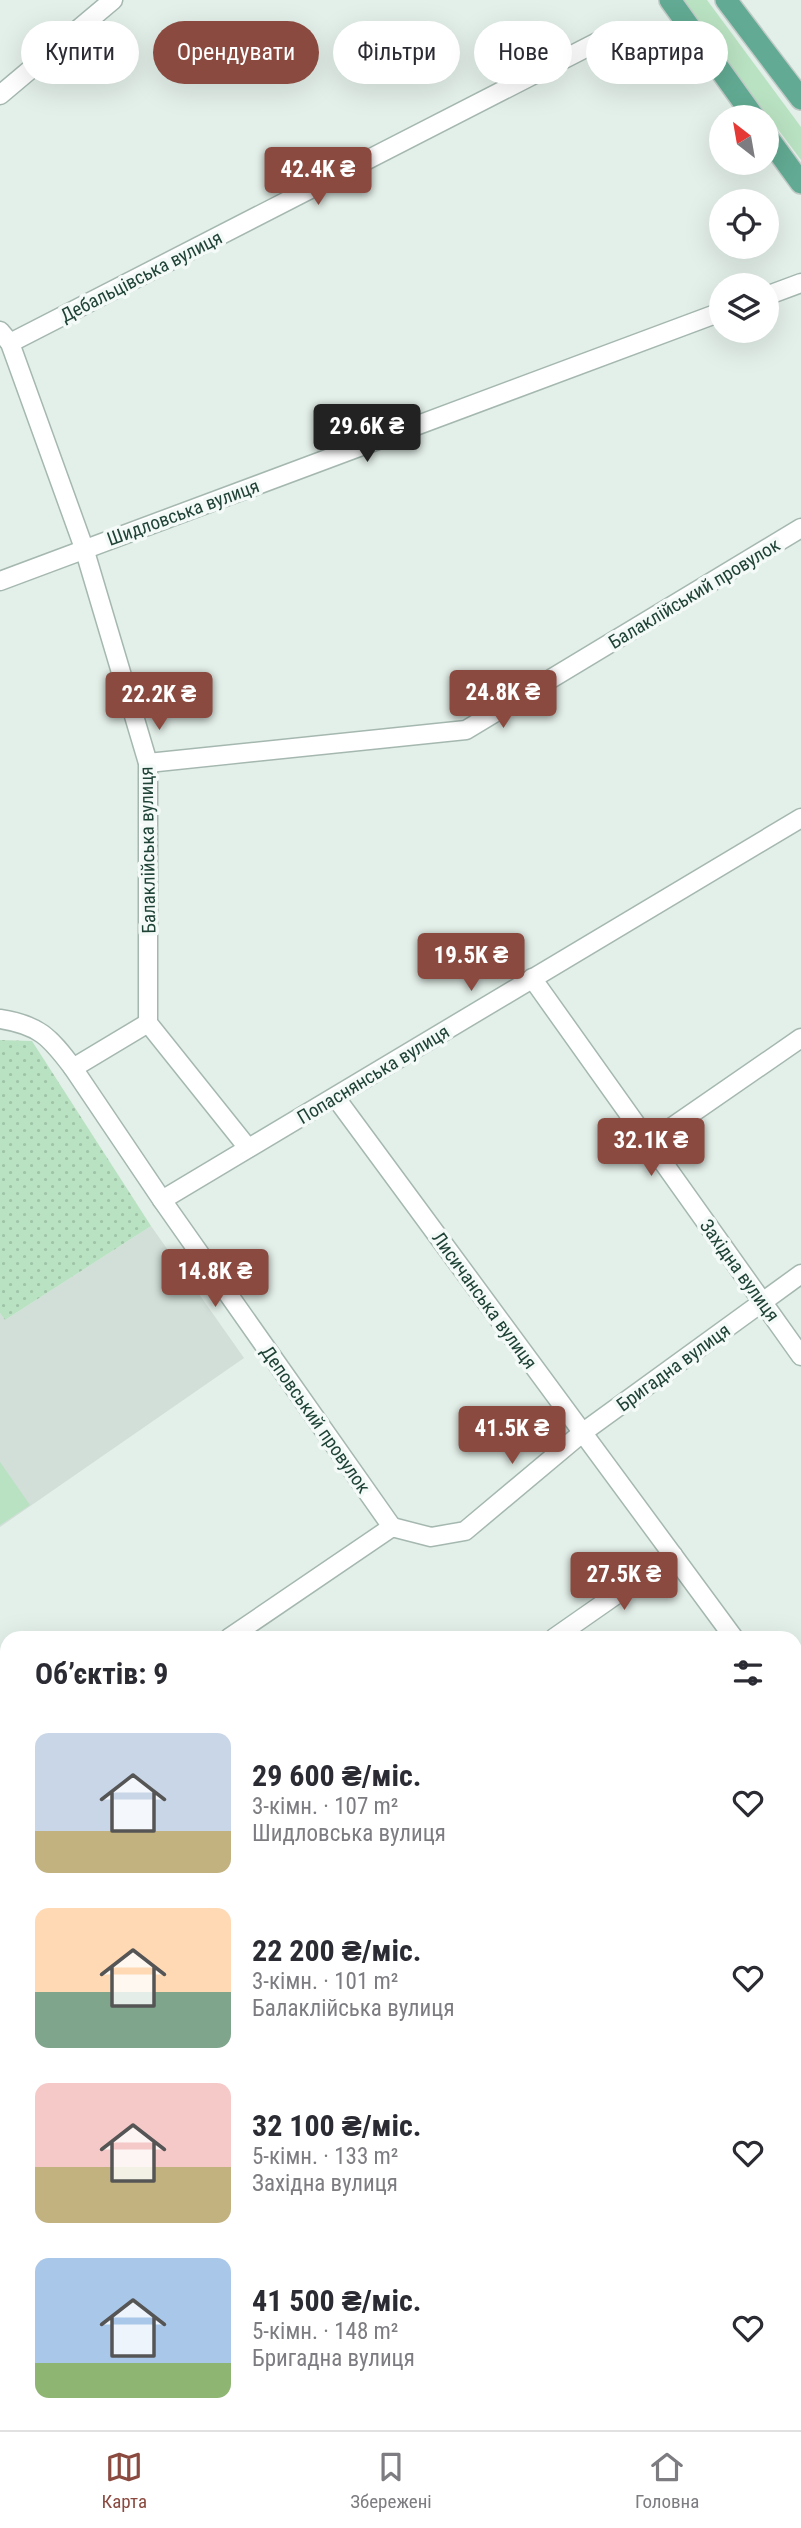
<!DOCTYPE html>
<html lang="uk">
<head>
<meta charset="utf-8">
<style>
	body { margin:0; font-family:"Roboto Condensed",sans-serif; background:#f7f7f7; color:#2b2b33; height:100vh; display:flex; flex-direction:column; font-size:26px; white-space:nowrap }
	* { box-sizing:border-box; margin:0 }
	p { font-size:23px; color:#7c7c81 }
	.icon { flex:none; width:38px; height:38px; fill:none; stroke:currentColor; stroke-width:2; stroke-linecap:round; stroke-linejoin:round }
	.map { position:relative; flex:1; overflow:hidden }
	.sheet { position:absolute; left:0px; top:1631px; width:802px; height:800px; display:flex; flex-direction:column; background:#fff; border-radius:21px 21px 0 0; box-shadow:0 7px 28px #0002 }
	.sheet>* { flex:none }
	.top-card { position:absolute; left:21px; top:21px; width:760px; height:63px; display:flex; gap:14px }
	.needle { width:46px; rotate:329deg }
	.controls { position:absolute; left:709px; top:105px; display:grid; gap:14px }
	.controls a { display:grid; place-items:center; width:70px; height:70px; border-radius:50%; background:#fff; box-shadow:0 7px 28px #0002; font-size:35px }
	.price { position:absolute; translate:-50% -60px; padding:0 16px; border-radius:7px; background:#8a4a40; color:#fff; font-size:23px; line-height:46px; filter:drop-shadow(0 2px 4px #0008) }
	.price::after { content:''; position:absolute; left:50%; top:42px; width:21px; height:16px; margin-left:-10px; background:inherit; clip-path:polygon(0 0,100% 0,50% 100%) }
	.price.current { background:#222; color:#fff }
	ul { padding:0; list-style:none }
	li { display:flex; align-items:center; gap:21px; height:175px; padding:0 35px }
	li span { display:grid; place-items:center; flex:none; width:196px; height:140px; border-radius:14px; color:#555 }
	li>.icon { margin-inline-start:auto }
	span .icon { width:84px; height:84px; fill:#fffc; stroke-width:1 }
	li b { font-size:30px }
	h2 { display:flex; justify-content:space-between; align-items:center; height:84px; padding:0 35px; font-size:30px }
	.chip { padding:0 24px; border-radius:32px; background:#fff; box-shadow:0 7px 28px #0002; font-size:24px; line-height:63px }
	.chip.current { background:#8a4a40; color:#fff }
	.tabs { display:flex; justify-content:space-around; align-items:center; height:98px; border-top:2px solid #e1e1e2; background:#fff; font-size:19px; color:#7c7c81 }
	.tabs a { display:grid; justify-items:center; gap:4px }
	.tabs .current { color:#8a4a40 }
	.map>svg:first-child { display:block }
</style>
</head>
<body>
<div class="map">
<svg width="801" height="2430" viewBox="0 0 801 2430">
	<defs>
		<pattern id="park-dots" width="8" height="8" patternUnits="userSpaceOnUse" patternTransform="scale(1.75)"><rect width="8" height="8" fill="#b9e2c2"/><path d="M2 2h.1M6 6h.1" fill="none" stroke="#9fc3a7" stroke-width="1.8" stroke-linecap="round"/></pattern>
	</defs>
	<rect width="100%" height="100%" fill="#e3efe9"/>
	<!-- built -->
	<g fill="#d1dfd8">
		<polygon points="151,1226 244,1358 0,1527 0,1313 5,1320"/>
		<polygon points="801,2224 801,2430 278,2430 283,2424 794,2424 794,2227"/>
	</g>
	<!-- grass -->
	<g fill="#b9e2c2">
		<polygon points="681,0 707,0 801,127 801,160"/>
		<polygon points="0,1462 30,1505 0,1525"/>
	</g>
	<!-- park -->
	<polygon fill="url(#park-dots)" points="0,1040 32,1041 151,1226 5,1320 0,1313"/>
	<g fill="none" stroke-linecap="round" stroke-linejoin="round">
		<defs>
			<g id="street">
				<polyline points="0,95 113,0"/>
				<polyline points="766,296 801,283"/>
				<polyline points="0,331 10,343 84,548 148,763 148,1023 248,1148"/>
				<polyline points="10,343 609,36"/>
				<polyline points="0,581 721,312"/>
				<polyline points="148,763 466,730 801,528"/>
				<polyline points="532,978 801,1356"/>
				<path d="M0,1019C39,1025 50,1037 73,1068L148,1023"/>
				<polyline points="73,1068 162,1200 392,1527"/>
				<polyline points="336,1098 734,1638"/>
				<polyline points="649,1143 801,1038"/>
				<polyline points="162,1200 801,818"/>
				<polyline points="229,1638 392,1527 431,1537 465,1531 582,1433 801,1274"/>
				<polyline points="554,1638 673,1555"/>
				<polyline points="794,1720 801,1727"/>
				<polyline points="0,1795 7,1790"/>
				<polyline points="0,2025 7,2020"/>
				<polyline points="317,2424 328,2429"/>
			</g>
			<g id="secondary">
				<polyline points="794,1998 801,1993"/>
				<polyline points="0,2265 7,2269"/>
			</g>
			<g id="primary">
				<polyline points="670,0 754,117"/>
				<polyline points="726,0 801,99"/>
				<polyline points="766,135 801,183"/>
			</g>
		</defs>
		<!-- street casing -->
		<use href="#street" stroke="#a5b8b0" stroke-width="21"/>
		<!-- secondary casing -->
		<use href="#secondary" stroke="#a0bcb0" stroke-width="24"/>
		<!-- primary casing -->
		<use href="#primary" stroke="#c1cac7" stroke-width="24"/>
		<!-- street -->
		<use href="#street" stroke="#fff" stroke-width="18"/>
		<!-- secondary -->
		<use href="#secondary" stroke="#fff" stroke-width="21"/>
		<!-- primary -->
		<use href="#primary" stroke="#62aa93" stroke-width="21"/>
		<!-- rail -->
		<polyline stroke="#5b7e72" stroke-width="4.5" stroke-dasharray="14 7" stroke-linecap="butt" points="9,2424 23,2430"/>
	</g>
	<g text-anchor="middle" stroke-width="7" stroke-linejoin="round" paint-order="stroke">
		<!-- street labels -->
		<g font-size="19" fill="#204337" stroke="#f4faf7">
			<text transform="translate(141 276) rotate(-27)" y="7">Дебальцівська вулиця</text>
			<text transform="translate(183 512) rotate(-20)" y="7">Шидловська вулиця</text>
			<text transform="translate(694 593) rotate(-31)" y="7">Балаклійський провулок</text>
			<text transform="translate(147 850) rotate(-91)" y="7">Балаклійська вулиця</text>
			<text transform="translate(373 1074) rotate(-31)" y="7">Попаснянська вулиця</text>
			<text transform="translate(740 1270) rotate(54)" y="7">Західна вулиця</text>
			<text transform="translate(485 1300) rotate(54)" y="7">Лисичанська вулиця</text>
			<text transform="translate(673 1367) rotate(-36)" y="7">Бригадна вулиця</text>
			<text transform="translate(316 1419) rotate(55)" y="7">Деповський провулок</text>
		</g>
	</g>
</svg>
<div class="controls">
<a><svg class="needle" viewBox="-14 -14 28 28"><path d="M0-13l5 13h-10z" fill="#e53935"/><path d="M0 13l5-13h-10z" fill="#7c7c81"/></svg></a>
<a><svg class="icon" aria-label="locate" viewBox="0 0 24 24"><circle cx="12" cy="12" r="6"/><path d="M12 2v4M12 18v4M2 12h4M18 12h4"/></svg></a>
<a><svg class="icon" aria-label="layers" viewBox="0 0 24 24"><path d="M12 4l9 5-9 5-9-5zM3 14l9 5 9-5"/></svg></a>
</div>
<b class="price" style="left:318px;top:207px">42.4K ₴</b>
<b class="price current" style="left:367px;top:464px">29.6K ₴</b>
<b class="price" style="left:503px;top:730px">24.8K ₴</b>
<b class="price" style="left:159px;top:732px">22.2K ₴</b>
<b class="price" style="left:471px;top:993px">19.5K ₴</b>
<b class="price" style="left:651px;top:1178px">32.1K ₴</b>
<b class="price" style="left:215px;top:1309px">14.8K ₴</b>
<b class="price" style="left:512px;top:1466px">41.5K ₴</b>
<b class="price" style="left:624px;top:1612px">27.5K ₴</b>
<div class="top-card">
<a class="chip">Купити</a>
<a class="chip current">Орендувати</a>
<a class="chip">Фільтри</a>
<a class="chip">Нове</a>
<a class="chip">Квартира</a>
</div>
<section class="sheet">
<h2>Об’єктів: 9<svg class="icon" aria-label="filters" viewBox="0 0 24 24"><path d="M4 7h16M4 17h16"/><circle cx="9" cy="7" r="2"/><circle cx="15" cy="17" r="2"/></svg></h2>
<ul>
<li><span style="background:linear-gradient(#c9d6e8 70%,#c2b280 0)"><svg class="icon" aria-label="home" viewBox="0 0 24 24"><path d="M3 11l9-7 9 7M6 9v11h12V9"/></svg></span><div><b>29 600 ₴/міс.</b><p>3-кімн. · 107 m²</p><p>Шидловська вулиця</p></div><svg class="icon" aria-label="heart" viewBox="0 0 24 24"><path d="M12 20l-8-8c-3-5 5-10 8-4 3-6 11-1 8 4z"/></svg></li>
<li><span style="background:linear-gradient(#ffd9b3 60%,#7fa58c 0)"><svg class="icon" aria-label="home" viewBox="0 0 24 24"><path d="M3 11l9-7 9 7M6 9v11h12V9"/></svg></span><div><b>22 200 ₴/міс.</b><p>3-кімн. · 101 m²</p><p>Балаклійська вулиця</p></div><svg class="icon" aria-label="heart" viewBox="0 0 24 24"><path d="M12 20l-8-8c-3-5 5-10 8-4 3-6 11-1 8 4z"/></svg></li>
<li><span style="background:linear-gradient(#f6c9c9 60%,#c2b280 0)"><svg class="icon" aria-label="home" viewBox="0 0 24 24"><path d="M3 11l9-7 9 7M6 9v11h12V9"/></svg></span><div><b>32 100 ₴/міс.</b><p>5-кімн. · 133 m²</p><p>Західна вулиця</p></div><svg class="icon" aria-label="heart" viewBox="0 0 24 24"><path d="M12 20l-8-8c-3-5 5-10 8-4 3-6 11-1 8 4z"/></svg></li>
<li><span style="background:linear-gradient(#a9c7e8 75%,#8fb573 0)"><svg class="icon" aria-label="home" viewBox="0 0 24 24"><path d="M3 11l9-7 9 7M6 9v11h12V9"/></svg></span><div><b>41 500 ₴/міс.</b><p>5-кімн. · 148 m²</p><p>Бригадна вулиця</p></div><svg class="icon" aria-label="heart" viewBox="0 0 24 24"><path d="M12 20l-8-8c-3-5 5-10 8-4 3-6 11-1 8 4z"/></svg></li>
</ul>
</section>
</div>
<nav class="tabs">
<a class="current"><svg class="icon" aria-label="map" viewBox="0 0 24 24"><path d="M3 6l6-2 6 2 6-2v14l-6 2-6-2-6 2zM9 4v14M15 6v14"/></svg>Карта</a>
<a><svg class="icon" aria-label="saved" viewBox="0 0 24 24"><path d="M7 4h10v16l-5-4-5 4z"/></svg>Збережені</a>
<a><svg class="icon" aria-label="home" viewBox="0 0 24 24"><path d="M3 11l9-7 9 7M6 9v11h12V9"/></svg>Головна</a>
</nav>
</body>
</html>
